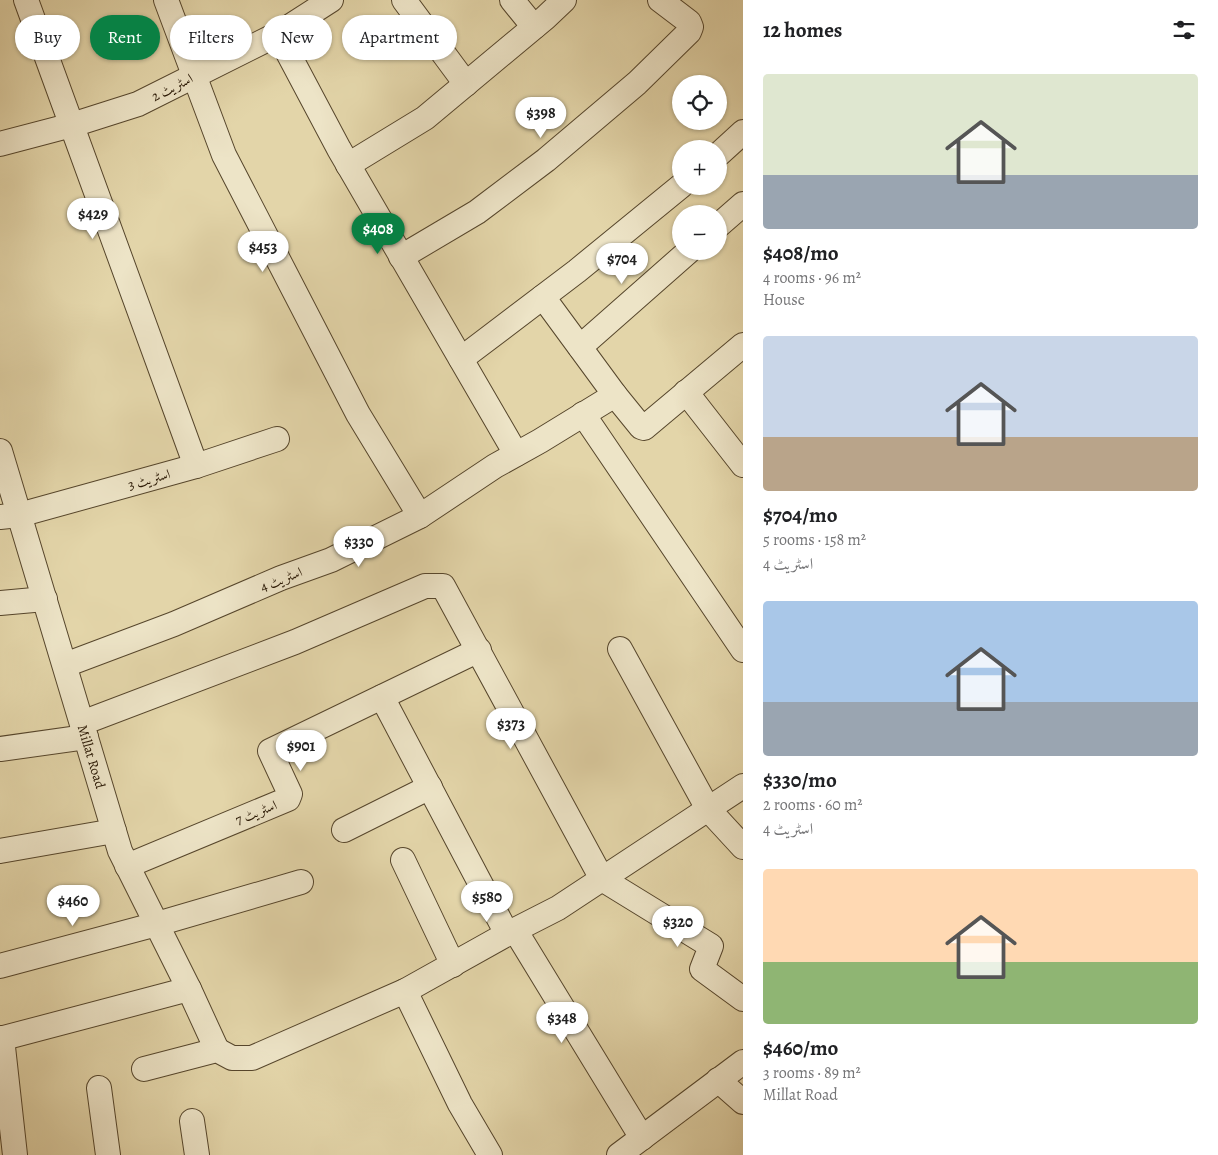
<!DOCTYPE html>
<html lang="en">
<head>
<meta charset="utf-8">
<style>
	body { margin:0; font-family:Alegreya,Amiri,serif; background:#f2f2f2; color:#202124; height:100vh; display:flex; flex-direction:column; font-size:19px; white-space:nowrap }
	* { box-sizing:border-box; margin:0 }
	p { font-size:16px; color:#757577 }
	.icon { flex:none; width:28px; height:28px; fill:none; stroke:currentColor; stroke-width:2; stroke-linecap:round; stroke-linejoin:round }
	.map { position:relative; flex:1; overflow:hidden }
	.sheet { display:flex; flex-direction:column; background:#fff; width:475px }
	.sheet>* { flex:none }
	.guide { position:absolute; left:15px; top:15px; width:475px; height:45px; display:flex; gap:10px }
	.controls { position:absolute; left:672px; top:75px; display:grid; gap:10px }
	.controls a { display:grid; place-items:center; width:55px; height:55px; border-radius:50%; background:#fff; box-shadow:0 1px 4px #0004; font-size:25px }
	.price { position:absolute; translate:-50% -42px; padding:0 11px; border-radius:18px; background:#fff; color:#222; font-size:16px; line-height:32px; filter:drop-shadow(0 1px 2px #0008) }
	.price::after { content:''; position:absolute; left:50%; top:30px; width:15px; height:11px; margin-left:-8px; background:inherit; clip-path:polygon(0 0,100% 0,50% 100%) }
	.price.on { background:#0b8043; color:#fff }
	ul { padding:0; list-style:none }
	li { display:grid; align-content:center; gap:10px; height:265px; padding:0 20px }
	li span { display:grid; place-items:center; height:155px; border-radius:5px; color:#555 }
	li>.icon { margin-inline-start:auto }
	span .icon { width:90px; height:90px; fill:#fffc; stroke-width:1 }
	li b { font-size:21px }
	h2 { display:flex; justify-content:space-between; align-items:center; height:60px; padding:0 20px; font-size:21px }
	.tag { padding:0 18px; border-radius:22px; background:#fff; box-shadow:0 1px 4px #0004; font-size:18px; line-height:45px }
	.tag.on { background:#0b8043; color:#fff }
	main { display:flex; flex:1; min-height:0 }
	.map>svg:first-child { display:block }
</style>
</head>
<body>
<main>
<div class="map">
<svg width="743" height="1155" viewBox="0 0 743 1155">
	<rect width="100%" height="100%" fill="#e3d5a9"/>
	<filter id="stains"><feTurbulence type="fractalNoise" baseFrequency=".004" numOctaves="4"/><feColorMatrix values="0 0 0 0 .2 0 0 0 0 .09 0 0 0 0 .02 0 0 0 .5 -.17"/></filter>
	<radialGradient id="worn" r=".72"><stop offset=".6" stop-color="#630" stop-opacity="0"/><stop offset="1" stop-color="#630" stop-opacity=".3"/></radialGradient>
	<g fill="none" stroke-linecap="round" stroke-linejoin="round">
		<defs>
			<g id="minor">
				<polyline points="26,0 196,466"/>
				<polyline points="166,0 224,155 358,414 420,516"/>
				<polyline points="404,0 466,84"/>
				<polyline points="512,0 534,27"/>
				<polyline points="278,34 339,149 516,454"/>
				<polyline points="0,144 72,125 138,104 278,34 331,0"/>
				<polyline points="719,154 743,132"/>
				<polyline points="348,165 425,118 545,18 564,0"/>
				<polyline points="719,225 743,204"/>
				<polyline points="401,257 477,212 546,160 637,83 689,32 691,27 689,22 660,0"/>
				<polyline points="543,297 615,395 641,427 644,428 743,345"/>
				<polyline points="580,347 689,251"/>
				<polyline points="461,359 577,271 681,186"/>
				<polyline points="686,392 743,465"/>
				<polyline points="583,414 743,650"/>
				<path id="s1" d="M0,451L120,851L189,989L217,1050"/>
				<polyline points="0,517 19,515 196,466 277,439"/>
				<polyline points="0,603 45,599"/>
				<polyline points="620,649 708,809 743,847"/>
				<polyline points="65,665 174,624 281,578 331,560 420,516 495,466 540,441 615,395"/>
				<polyline points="382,697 507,934"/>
				<polyline points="82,723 295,642 425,586 443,586 602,879 711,946 702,969 743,999"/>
				<polyline points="0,749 86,737"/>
				<polyline points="344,830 430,787"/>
				<polyline points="0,851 114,831"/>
				<polyline points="403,860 453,965"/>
				<polyline points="127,866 288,799 290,794 270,751 479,650"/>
				<polyline points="515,930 642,1138"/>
				<polyline points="0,966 157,924 301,882"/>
				<polyline points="405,991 460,1104 490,1155"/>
				<polyline points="2,1038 15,1155"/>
				<polyline points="0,1039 189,989"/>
				<polyline points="144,1069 217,1050 232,1058 252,1058 405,991 507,934 558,908 743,786"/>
				<polyline points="718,1080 743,1102"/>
				<polyline points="99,1088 108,1155"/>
				<polyline points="192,1121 197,1155"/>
				<polyline points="619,1155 743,1062"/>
			</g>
		</defs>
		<!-- minor casing -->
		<use href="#minor" stroke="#56462c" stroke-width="26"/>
		<!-- minor -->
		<use href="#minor" stroke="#ede4c7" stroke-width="24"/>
	</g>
	<g text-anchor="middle" stroke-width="4" stroke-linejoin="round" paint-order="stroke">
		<!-- street labels -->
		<g font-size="14" fill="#271603" stroke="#ede4c7">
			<text transform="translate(172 87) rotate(-27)" y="5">اسٹریٹ 2</text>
			<text transform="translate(149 479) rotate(-16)" y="5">اسٹریٹ 3</text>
			<text transform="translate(281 579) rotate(-22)" y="5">اسٹریٹ 4</text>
			<text dy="5" stroke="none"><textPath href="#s1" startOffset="319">Millat Road</textPath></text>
			<text transform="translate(256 812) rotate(-22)" y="5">اسٹریٹ 7</text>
		</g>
	</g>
	<rect width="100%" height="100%" filter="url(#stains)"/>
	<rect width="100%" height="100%" fill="url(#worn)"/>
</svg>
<div class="controls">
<a><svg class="icon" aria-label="locate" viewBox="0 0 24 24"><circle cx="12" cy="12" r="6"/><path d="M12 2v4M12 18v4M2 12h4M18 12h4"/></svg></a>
<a>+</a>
<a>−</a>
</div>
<b class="price" style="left:541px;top:139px">$398</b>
<b class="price" style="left:93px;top:240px">$429</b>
<b class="price on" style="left:378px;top:255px">$408</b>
<b class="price" style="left:263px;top:273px">$453</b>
<b class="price" style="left:622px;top:285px">$704</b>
<b class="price" style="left:359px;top:568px">$330</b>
<b class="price" style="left:511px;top:750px">$373</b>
<b class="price" style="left:301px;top:772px">$901</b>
<b class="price" style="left:487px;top:923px">$580</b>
<b class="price" style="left:73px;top:927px">$460</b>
<b class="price" style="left:678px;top:948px">$320</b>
<b class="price" style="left:562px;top:1044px">$348</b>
<div class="guide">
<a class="tag">Buy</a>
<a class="tag on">Rent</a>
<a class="tag">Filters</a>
<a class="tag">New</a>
<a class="tag">Apartment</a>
</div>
</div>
<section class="sheet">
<h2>12 homes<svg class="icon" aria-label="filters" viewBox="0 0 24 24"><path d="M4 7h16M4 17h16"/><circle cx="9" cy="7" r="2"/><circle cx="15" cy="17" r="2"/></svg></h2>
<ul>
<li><span style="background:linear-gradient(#dfe7d0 65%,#9aa5b1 0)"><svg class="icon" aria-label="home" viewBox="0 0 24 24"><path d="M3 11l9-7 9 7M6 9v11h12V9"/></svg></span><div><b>$408/mo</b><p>4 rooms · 96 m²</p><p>House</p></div></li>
<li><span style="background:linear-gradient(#c9d6e8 65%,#b9a48a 0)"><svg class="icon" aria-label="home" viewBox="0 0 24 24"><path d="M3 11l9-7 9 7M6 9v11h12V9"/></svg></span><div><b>$704/mo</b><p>5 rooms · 158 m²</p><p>اسٹریٹ 4</p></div></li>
<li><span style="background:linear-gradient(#a9c7e8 65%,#9aa5b1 0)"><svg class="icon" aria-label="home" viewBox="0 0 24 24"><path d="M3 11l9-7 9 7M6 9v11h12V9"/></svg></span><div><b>$330/mo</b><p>2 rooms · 60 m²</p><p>اسٹریٹ 4</p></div></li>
<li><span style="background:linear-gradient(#ffd9b3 60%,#8fb573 0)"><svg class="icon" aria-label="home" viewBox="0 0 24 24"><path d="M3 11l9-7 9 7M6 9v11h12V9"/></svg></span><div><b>$460/mo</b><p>3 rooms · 89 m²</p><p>Millat Road</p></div></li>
</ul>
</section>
</main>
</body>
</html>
